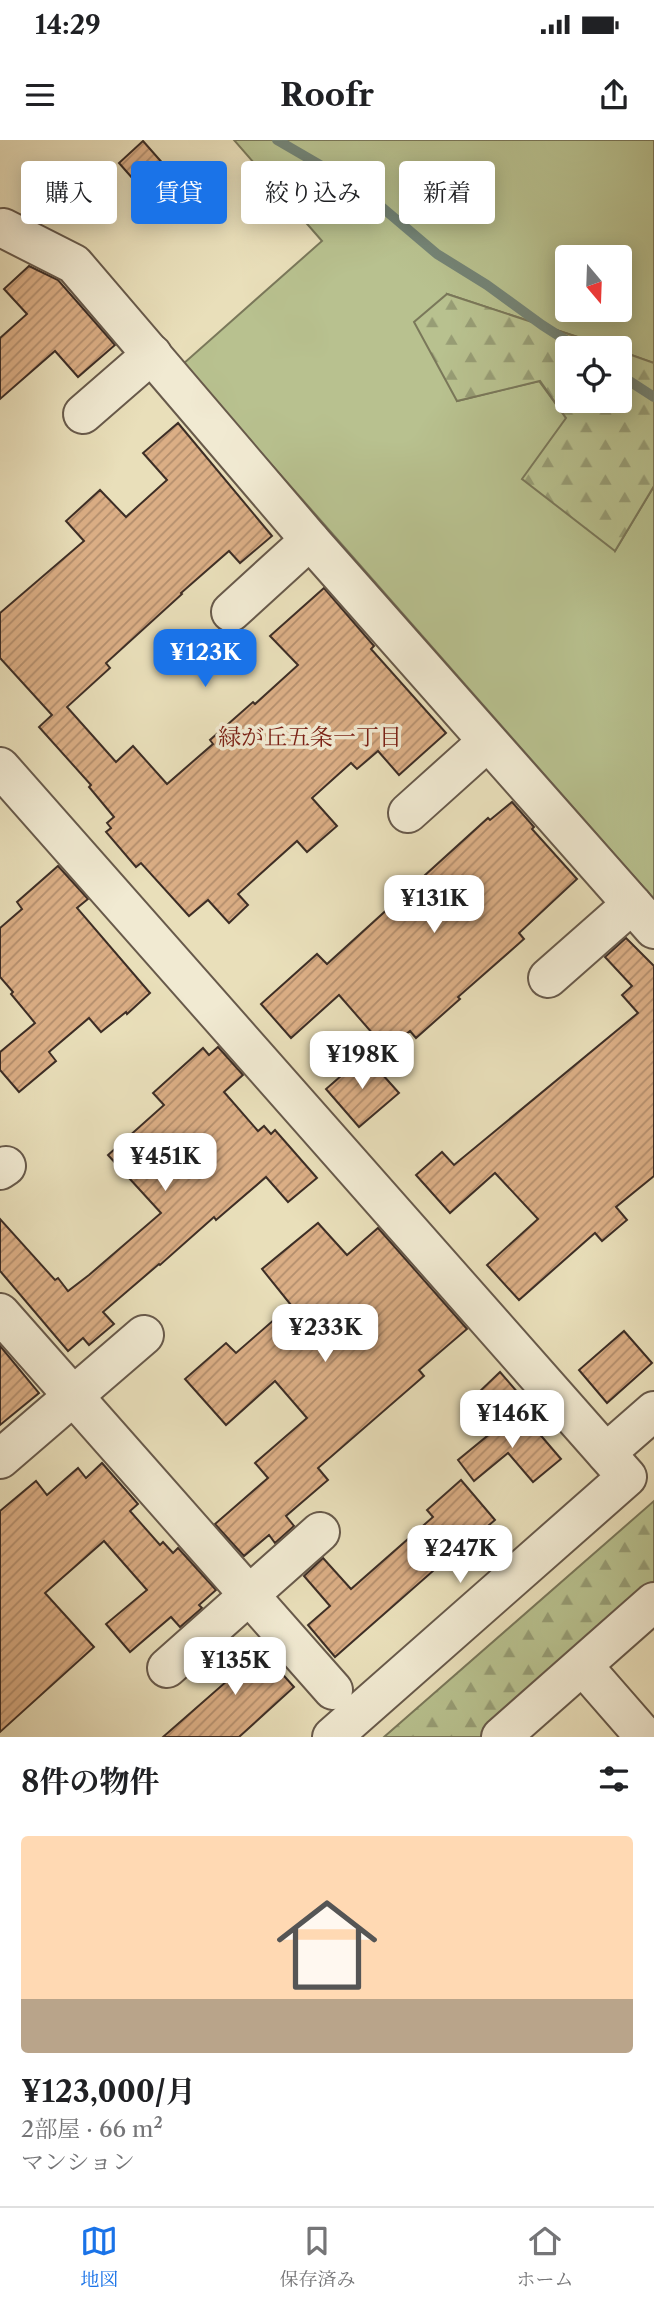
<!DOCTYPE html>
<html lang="ja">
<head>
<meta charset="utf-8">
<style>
	body { margin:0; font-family:"Libre Caslon Text","Noto Serif JP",serif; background:#f6f6f6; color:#202124; height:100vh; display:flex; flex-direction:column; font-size:26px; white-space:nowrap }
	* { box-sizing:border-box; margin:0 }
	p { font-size:23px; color:#757577 }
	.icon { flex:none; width:38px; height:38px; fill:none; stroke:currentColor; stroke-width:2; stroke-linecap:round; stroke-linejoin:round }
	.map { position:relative; height:1597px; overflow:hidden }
	.details { display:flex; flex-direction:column; background:#fff; flex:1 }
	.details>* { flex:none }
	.guide { position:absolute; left:21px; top:21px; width:612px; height:63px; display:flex; gap:14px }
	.needle { width:46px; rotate:161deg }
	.tools { position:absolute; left:555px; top:105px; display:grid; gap:14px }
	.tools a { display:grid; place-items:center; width:77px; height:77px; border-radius:7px; background:#fff; box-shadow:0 4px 18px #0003; font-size:35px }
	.price { position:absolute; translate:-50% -60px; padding:0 16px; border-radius:14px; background:#fff; color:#222; font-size:23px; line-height:46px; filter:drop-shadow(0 2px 4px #0008) }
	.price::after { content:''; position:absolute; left:50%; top:42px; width:21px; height:16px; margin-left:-10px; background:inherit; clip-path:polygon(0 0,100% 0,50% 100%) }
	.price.active { background:#1a73e8; color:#fff }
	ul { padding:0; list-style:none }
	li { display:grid; align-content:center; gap:14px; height:371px; padding:0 21px }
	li+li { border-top:2px solid #e0e0e0 }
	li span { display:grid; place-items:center; height:217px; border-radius:7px; color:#555 }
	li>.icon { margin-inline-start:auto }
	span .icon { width:126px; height:126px; fill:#fffc; stroke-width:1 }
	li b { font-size:30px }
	h2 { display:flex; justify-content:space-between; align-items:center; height:84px; padding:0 21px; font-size:30px }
	.pill { padding:0 24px; border-radius:7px; background:#fff; box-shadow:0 4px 18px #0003; font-size:24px; line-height:63px }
	.pill.active { background:#1a73e8; color:#fff }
	.status { display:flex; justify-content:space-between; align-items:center; height:49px; padding:0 35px; background:#fff; direction:ltr }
	.status svg { height:19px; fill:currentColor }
	header { display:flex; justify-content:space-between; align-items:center; height:91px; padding:0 21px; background:#fff; font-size:32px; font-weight:700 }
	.menu { display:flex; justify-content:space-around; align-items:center; height:98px; border-top:2px solid #e0e0e0; background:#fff; font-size:19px; color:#757577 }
	.menu a { display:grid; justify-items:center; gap:4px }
	.menu .active { color:#1a73e8 }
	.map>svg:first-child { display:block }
</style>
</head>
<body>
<div class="status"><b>14:29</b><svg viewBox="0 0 49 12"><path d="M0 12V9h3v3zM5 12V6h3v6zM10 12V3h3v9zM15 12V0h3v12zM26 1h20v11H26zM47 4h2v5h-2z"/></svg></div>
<header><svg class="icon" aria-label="menu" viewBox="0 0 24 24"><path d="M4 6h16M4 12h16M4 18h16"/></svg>Roofr<svg class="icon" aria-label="share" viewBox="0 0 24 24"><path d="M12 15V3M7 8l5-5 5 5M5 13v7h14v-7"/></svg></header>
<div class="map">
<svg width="654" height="1597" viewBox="0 0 654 1597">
	<defs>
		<pattern id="forest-firs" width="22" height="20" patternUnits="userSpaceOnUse" patternTransform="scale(1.75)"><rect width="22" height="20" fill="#b8c18f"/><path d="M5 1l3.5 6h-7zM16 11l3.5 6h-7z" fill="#979d75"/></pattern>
		<pattern id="building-hatch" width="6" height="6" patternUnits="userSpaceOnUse" patternTransform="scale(1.75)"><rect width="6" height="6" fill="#dbae85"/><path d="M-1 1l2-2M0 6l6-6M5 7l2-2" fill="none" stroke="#b38e6d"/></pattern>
	</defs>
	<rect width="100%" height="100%" fill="#e9dfba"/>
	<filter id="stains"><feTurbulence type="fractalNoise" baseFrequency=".00286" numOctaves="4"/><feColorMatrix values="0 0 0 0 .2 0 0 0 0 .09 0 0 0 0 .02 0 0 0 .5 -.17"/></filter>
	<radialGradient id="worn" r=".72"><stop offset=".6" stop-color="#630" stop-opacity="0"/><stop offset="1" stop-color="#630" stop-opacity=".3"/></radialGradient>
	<!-- green -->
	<path fill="#b8c18f" stroke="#7a785a" stroke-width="2" fill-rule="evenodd" d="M234,0H654V223L620,211V208H611L447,154L457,261L539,241L566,278L615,411L654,346V759L183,224L322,101ZM567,117H620V170H567Z"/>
	<!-- forest -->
	<g fill="url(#forest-firs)" stroke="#7a785a" stroke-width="2">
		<polygon points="447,154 611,208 567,208 567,261 620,261 620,211 654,223 654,346 615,411 522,339 566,278 540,241 457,261 414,182"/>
		<polygon points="654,1361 654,1446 482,1597 384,1597"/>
	</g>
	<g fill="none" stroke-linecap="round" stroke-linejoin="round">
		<!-- stream -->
		<g stroke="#748476" stroke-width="10">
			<polyline points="277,0 358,47 437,114 487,145 542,185 578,208"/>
			<polyline points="620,235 654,257"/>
		</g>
	</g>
	<!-- building -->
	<g fill="url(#building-hatch)" stroke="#3d2e26" stroke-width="2">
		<polygon points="143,1 180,43 156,65 119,23"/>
		<polygon points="29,126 58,140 115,205 78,237 55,211 0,259 0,198 27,174 4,149"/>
		<polygon points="178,283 272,396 240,423 229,411 181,453 182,454 106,523 110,528 67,567 116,622 133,606 167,644 213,604 210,600 253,562 255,564 298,525 270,496 324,448 374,506 371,509 446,593 399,635 378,611 357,629 351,623 312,658 337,686 307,712 297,701 238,754 248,765 229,783 208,760 189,776 141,723 136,727 106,692 111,688 107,683 114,677 89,647 91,645 39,587 52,575 0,518 0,473 84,401 66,381 100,350 126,377 167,340 143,313"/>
		<polygon points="512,662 534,687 532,689 577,739 519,793 524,799 458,857 460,859 416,898 410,891 387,910 339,855 291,898 261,864 317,814 327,824 488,678 490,680"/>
		<polygon points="58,726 88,759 77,768 150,853 127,874 126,872 101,892 89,878 49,912 56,921 19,952 0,930 0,912 35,883 11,854 13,852 0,837 0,788 22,769 17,762"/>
		<polygon points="626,798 654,826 654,1036 616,1067 627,1080 602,1101 595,1093 519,1160 487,1125 538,1079 495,1033 450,1073 416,1035 442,1012 454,1025 638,873 622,855 632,846 605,817"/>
		<polygon points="218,907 243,935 224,952 258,991 264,986 271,994 275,990 317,1038 288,1062 266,1037 216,1080 214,1077 160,1125 159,1124 103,1172 114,1184 89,1205 83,1198 68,1211 0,1131 0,1079 55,1140 58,1138 68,1151 89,1135 161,1073 108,1015 164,965 153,953 203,908 209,915"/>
		<polygon points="365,915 399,953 359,987 326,949"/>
		<polygon points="318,1083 347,1115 378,1088 467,1189 419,1230 424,1236 318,1328 328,1340 286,1376 294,1386 275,1403 269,1395 244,1416 215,1384 268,1338 255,1323 307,1278 275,1241 226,1285 185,1239 226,1203 236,1213 291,1165 262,1129"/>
		<polygon points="624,1191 652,1223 607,1263 579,1230"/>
		<polygon points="0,1206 39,1253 0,1285"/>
		<polygon points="500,1232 519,1254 495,1276 476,1255"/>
		<polygon points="519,1270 561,1319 533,1342 508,1313 474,1341 458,1320"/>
		<polygon points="102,1323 138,1364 130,1371 160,1405 163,1402 173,1413 178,1408 216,1450 199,1465 202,1468 180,1487 171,1477 130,1512 106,1484 147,1450 104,1401 45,1453 94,1507 0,1592 0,1371 36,1341 47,1355 78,1328 86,1338"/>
		<polygon points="461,1340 495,1380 475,1397 469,1389 427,1424 433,1431 335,1517 308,1485 330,1466 304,1436 323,1418 351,1449 433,1377 427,1370"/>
		<polygon points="231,1500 257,1529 268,1518 294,1547 239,1597 163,1597 227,1541 209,1520"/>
	</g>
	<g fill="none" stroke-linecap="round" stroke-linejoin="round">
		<defs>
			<g id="minor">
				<polyline points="3,88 74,124 310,400 654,789"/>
				<polyline points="83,274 152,214"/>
				<polyline points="231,472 310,400"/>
				<polyline points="0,627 627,1337 332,1597"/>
				<polyline points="408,673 487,602"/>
				<polyline points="548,838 632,764"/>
				<polyline points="0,1030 6,1026"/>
				<polyline points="0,1173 333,1550"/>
				<polyline points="606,1313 654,1271"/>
				<polyline points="0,1319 144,1195"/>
				<polyline points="583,1526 645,1597"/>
				<polyline points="167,1528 320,1392"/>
				<polyline points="501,1597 654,1462"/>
			</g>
		</defs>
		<!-- minor casing -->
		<use href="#minor" stroke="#685a4b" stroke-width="42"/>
		<!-- minor -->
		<use href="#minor" stroke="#f1ead2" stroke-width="38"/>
	</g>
	<g text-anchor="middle" stroke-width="7" stroke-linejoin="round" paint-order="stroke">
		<!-- neighbourhood labels -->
		<g font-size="23" fill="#7a1f14" stroke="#f1ead2">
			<text x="310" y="605">緑が丘五条一丁目</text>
		</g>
	</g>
	<rect width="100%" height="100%" filter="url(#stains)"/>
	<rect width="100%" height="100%" fill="url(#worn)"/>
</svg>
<div class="tools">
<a><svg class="needle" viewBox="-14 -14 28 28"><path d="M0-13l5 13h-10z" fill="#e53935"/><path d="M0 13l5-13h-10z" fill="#757577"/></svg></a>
<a><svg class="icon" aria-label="locate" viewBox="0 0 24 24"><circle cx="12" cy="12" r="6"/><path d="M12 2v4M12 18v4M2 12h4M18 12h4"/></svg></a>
</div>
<b class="price active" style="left:205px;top:549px">¥123K</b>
<b class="price" style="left:434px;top:795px">¥131K</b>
<b class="price" style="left:362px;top:951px">¥198K</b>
<b class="price" style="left:165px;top:1053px">¥451K</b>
<b class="price" style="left:325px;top:1224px">¥233K</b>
<b class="price" style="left:512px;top:1310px">¥146K</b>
<b class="price" style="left:460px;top:1445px">¥247K</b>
<b class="price" style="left:235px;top:1557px">¥135K</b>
<div class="guide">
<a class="pill">購入</a>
<a class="pill active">賃貸</a>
<a class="pill">絞り込み</a>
<a class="pill">新着</a>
</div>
</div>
<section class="details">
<h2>8件の物件<svg class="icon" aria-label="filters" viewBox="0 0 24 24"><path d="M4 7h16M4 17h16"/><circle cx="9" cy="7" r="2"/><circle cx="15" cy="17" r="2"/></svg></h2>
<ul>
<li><span style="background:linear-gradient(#ffd9b3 75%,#b9a48a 0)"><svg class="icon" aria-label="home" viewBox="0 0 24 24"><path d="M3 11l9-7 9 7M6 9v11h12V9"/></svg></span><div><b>¥123,000/月</b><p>2部屋 · 66 m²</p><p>マンション</p></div></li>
</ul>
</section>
<nav class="menu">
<a class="active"><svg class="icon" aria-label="map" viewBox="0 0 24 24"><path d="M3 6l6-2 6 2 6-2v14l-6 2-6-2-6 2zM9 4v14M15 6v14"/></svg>地図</a>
<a><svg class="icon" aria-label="saved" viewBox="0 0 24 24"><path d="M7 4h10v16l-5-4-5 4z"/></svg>保存済み</a>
<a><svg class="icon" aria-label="home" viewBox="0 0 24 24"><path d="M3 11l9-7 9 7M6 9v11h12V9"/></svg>ホーム</a>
</nav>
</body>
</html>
